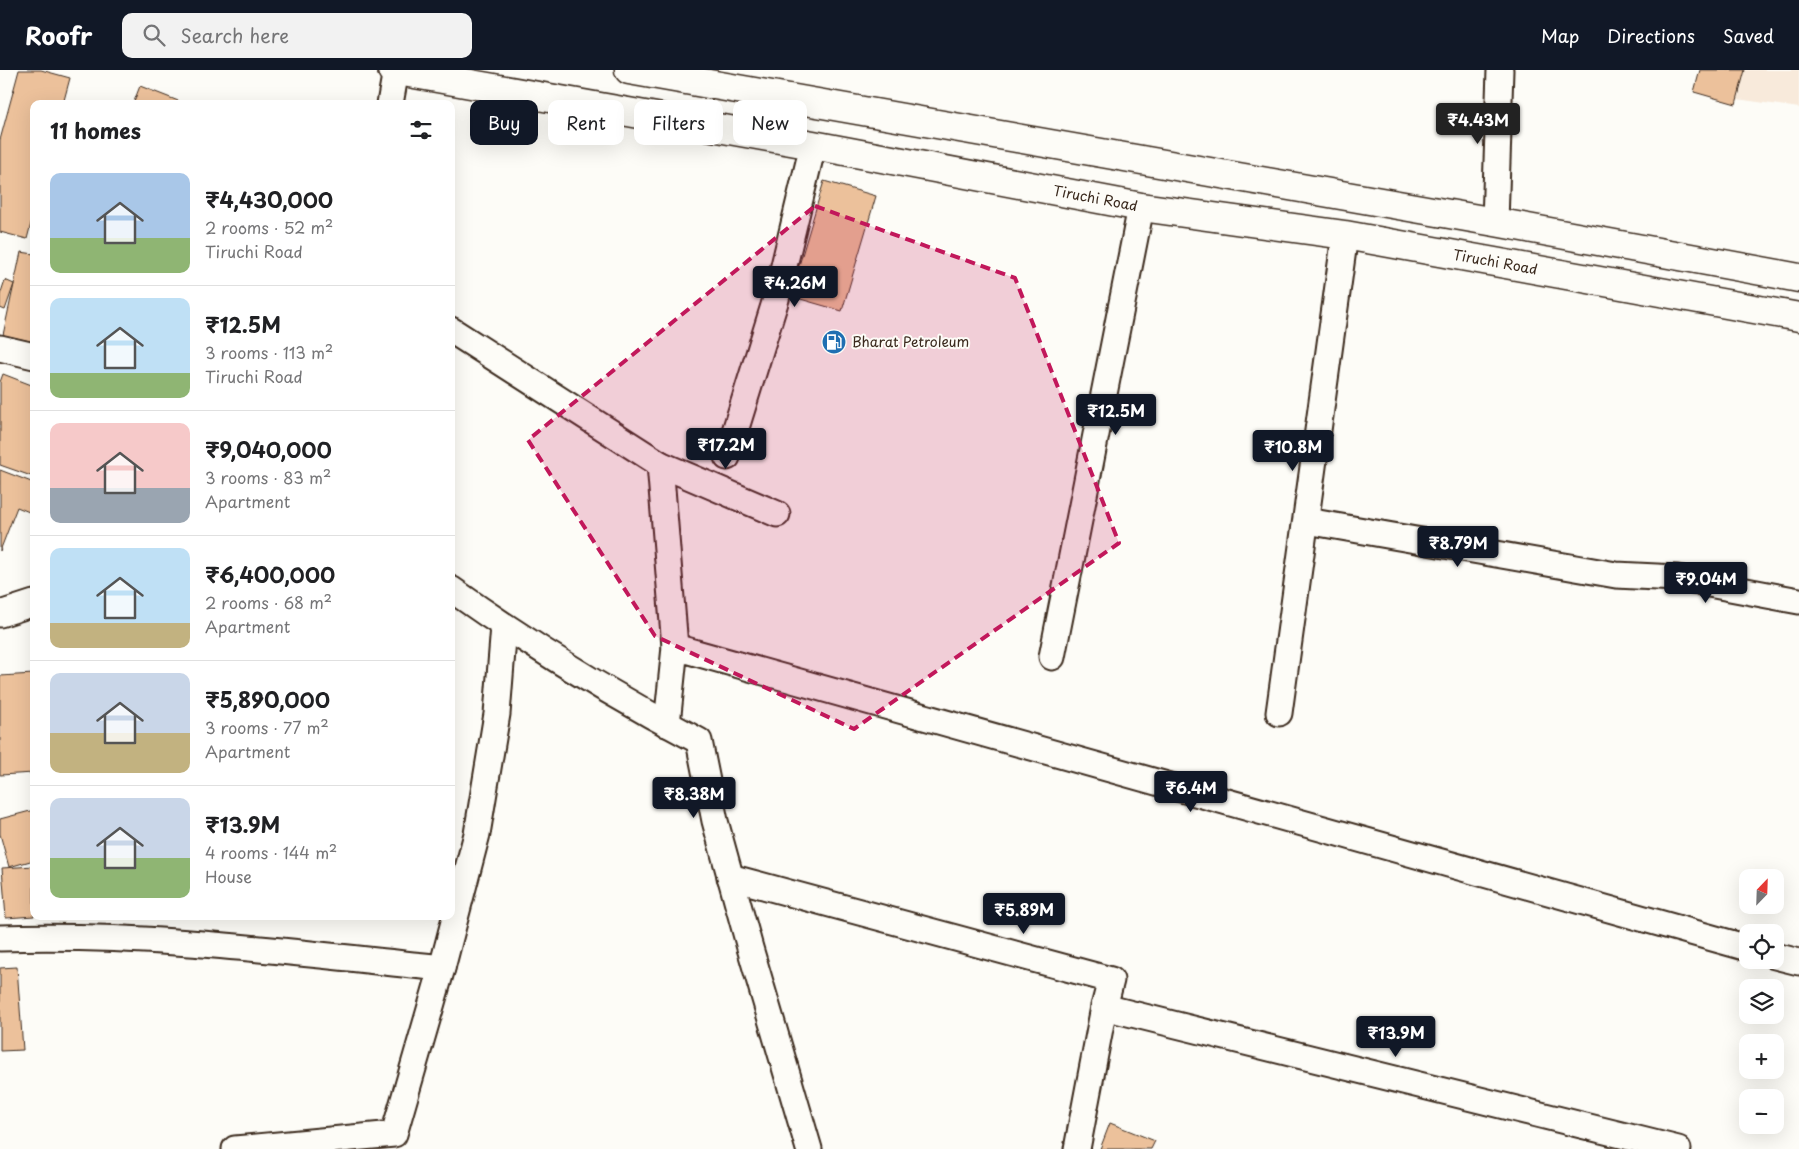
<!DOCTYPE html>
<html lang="en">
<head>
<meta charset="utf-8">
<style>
	body { margin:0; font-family:"Playpen Sans",sans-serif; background:#f2f2f2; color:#202124; height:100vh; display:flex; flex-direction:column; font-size:19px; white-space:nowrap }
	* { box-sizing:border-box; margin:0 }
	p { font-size:16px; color:#757577 }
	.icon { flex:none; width:28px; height:28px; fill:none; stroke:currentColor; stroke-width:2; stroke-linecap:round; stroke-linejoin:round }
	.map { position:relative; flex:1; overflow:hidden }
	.drawer { position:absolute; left:30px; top:30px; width:425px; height:820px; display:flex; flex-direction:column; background:#fff; border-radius:10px; box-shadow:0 5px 20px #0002 }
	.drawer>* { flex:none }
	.guide { position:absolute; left:470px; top:30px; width:475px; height:45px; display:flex; gap:10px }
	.needle { width:32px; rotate:23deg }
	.fabs { position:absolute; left:1739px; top:799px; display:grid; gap:10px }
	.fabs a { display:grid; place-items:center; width:45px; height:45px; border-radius:10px; background:#fff; box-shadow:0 5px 20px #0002; font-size:25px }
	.price { position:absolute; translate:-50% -42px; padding:0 11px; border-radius:5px; background:#111827; color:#fff; font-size:16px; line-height:32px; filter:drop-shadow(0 1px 2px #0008) }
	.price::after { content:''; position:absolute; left:50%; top:30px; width:15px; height:11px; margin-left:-8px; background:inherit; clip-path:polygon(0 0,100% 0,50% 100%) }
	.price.current { background:#222; color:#fff }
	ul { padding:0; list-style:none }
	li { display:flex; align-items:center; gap:15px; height:125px; padding:0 20px }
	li+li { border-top:1px solid #e0e0e0 }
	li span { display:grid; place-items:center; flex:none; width:140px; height:100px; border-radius:10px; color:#555 }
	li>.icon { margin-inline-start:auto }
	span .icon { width:60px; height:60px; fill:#fffc; stroke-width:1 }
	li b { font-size:21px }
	h2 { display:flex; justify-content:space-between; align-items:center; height:60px; padding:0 20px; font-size:21px }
	.chip { padding:0 18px; border-radius:10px; background:#fff; box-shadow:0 5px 20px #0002; font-size:18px; line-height:45px }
	.chip.current { background:#111827; color:#fff }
	header { display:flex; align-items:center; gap:30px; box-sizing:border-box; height:70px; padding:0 25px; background:#111827; color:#fff }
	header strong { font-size:24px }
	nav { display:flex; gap:28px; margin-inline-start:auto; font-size:18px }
	.search { width:350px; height:45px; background:#f2f2f2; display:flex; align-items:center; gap:12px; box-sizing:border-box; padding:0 18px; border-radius:10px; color:#757577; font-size:19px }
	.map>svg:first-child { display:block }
</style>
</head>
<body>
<header>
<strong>Roofr</strong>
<div class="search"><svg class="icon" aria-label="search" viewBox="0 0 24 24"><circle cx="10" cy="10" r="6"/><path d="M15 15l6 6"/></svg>Search here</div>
<nav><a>Map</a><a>Directions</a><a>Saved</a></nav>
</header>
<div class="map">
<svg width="1799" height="1079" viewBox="0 0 1799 1079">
	<rect width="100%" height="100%" fill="#fdfcf7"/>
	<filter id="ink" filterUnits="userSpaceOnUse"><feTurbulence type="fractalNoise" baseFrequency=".02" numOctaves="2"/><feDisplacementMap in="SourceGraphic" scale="10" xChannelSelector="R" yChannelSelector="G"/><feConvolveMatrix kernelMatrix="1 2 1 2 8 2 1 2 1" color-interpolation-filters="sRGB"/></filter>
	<g filter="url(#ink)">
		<!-- built -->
		<polygon fill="#f8eadb" points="1708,0 1799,0 1799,38 1702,24"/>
		<!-- building -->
		<g fill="#ecc19b" stroke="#3b2a1e">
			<polygon points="19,0 41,0 70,8 63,34 34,34 34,142 27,169 0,162 0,70"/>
			<polygon points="1700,0 1745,0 1736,34 1694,22"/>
			<polygon points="140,16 186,34 133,34"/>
			<polygon points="824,111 876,126 842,241 790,226"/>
			<polygon points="21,182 34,184 34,272 3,265"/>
			<polygon points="5,210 14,214 5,240 0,238 0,225"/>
			<polygon points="3,304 34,316 34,407 0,395 0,312"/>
			<polygon points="0,400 34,413 34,444 17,437 0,481"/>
			<polygon points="34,604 34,703 0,705 0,606"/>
			<polygon points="34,740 34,790 9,797 0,764 0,749"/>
			<polygon points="34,796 34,846 6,848 2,798"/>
			<polygon points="17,897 23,980 0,981 0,898"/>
			<polygon points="1110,1053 1155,1071 1151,1079 1100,1079"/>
		</g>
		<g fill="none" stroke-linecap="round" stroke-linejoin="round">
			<defs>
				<g id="minor">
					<polyline points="390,34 396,0"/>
					<polyline points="1495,152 1500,0"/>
					<polyline points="451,260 660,394 675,577"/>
					<polyline points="0,278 34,286"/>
					<polyline points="727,387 776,229 813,75"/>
					<polyline points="660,394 777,444"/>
					<polyline points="1307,451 1616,505 1677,508 1799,531"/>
					<path d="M451,519C530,575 613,626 699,671L715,751L750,878L809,1079"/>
					<polyline points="0,544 34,533"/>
					<polyline points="1052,587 1141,137"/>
					<polyline points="1279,643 1345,165"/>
					<polyline points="667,654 675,577 1748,878"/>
					<polyline points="730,807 1111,910 1104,937 1077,1079"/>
					<path d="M0,868C148,863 296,883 442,898"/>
					<polyline points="1775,886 1799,892"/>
					<polyline points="1104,937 1678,1079"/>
					<polyline points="235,1079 394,1064 442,898 477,764 497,644 504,556"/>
				</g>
				<g id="trunk">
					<path id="s1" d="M392,0L813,75L1141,137L1345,165L1799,247"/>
					<polyline points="629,0 1495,152 1799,208"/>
				</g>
			</defs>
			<!-- minor casing -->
			<use href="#minor" stroke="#3b2a1e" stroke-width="29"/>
			<!-- trunk casing -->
			<use href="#trunk" stroke="#3b2a1e" stroke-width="31"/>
			<!-- minor -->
			<use href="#minor" stroke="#fdfcf7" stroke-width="25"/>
			<!-- trunk -->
			<use href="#trunk" stroke="#fdfcf7" stroke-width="28"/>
		</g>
	</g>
	<!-- marked area -->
	<path fill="#c2185b" fill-opacity="0.2" stroke="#c2185b" stroke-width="4" stroke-dasharray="10 6" stroke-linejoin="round" d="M815,136L1015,208L1119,473L854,659L655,566L528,370Z"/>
	<!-- icons -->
	<defs>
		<symbol id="fuel-disc" viewBox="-11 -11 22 22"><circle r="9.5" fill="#1f6fb2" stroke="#fdfcf7"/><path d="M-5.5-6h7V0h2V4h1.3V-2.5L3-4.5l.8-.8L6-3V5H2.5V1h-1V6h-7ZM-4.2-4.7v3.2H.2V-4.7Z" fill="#fff"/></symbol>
	</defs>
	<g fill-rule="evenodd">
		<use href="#fuel-disc" x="820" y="258" width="28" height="28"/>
	</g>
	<g text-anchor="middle" stroke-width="4" stroke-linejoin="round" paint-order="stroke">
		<!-- street labels -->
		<g font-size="14" fill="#3b2a1e" stroke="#fdfcf7">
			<text dy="5" stroke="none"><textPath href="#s1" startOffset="715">Tiruchi Road</textPath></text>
			<text dy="5" stroke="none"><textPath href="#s1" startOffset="1120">Tiruchi Road</textPath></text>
		</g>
		<!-- poi labels -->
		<g font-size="14" fill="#3b2a1e" stroke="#fdfcf7" text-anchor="start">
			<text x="852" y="277">Bharat Petroleum</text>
		</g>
	</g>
</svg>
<div class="fabs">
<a><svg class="needle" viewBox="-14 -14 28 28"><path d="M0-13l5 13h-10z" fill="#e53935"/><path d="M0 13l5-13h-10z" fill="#757577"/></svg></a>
<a><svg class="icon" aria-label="locate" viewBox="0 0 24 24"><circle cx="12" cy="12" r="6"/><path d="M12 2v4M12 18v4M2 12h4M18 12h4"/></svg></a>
<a><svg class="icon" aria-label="layers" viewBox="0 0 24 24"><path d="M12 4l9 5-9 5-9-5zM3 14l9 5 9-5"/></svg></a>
<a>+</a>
<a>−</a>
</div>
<b class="price current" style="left:1478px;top:75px">₹4.43M</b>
<b class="price" style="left:795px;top:238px">₹4.26M</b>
<b class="price" style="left:1116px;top:366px">₹12.5M</b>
<b class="price" style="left:726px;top:400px">₹17.2M</b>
<b class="price" style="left:1293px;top:402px">₹10.8M</b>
<b class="price" style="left:1458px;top:498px">₹8.79M</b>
<b class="price" style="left:1706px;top:534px">₹9.04M</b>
<b class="price" style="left:1191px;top:743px">₹6.4M</b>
<b class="price" style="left:694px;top:749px">₹8.38M</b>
<b class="price" style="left:1024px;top:865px">₹5.89M</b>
<b class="price" style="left:1396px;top:988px">₹13.9M</b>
<div class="guide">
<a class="chip current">Buy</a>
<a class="chip">Rent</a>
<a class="chip">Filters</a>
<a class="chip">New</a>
</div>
<section class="drawer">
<h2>11 homes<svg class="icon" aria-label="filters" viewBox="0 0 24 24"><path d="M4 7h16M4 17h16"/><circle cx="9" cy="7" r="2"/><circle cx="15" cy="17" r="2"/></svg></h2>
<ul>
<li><span style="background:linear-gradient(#a9c7e8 65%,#8fb573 0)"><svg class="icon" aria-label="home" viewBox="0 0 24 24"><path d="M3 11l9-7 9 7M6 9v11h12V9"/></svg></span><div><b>₹4,430,000</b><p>2 rooms · 52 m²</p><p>Tiruchi Road</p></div></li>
<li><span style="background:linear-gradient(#bfe0f5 75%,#8fb573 0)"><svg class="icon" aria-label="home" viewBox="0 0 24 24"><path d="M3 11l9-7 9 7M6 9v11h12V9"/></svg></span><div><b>₹12.5M</b><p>3 rooms · 113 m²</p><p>Tiruchi Road</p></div></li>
<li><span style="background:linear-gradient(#f6c9c9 65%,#9aa5b1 0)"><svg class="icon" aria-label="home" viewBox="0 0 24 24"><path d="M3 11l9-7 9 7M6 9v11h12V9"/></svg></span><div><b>₹9,040,000</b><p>3 rooms · 83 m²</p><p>Apartment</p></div></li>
<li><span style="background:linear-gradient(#bfe0f5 75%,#c2b280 0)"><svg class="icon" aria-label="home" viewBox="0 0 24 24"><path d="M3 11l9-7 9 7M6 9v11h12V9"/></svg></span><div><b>₹6,400,000</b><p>2 rooms · 68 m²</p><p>Apartment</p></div></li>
<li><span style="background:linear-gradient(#c9d6e8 60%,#c2b280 0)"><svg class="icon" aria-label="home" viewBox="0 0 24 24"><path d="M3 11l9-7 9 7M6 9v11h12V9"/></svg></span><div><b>₹5,890,000</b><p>3 rooms · 77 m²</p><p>Apartment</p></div></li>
<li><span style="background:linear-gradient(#c9d6e8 60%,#8fb573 0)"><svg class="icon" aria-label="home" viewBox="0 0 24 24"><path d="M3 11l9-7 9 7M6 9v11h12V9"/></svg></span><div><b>₹13.9M</b><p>4 rooms · 144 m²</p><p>House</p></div></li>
</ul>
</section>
</div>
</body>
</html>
